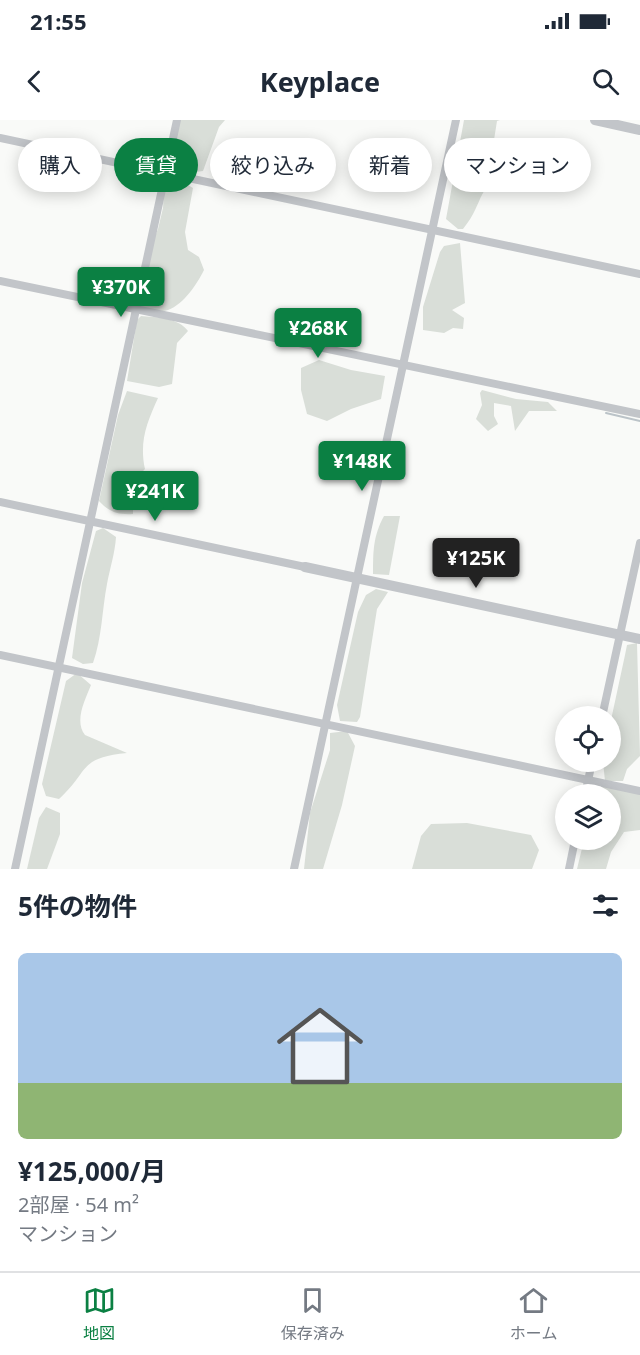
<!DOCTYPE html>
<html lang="ja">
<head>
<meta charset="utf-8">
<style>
	body { margin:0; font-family:"Noto Sans","Noto Sans JP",sans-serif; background:#f6f6f7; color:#1f2937; height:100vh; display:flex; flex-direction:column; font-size:22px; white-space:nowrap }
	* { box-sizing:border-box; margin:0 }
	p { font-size:20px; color:#747a83 }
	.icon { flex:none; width:33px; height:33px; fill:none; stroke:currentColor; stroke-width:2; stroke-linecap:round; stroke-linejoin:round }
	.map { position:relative; height:749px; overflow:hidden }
	.side { display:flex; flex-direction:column; background:#fff; flex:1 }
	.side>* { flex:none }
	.top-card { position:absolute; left:18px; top:18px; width:604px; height:54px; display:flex; gap:12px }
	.controls { position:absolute; left:555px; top:586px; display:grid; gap:12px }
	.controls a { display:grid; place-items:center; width:66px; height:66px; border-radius:50%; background:#fff; box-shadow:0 3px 15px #0003; font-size:30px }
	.price { position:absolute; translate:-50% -51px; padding:0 14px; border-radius:6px; background:#0b8043; color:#fff; font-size:20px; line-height:39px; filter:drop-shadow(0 2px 3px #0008) }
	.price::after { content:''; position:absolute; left:50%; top:36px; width:18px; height:14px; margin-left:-9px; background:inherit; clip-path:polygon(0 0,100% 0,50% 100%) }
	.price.active { background:#222; color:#fff }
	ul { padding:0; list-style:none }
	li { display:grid; align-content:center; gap:12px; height:318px; padding:0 18px }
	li+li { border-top:2px solid #e0e1e3 }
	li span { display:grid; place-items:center; height:186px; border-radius:9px; color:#555 }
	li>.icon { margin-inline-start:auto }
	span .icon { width:108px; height:108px; fill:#fffc; stroke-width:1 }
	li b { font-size:26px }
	h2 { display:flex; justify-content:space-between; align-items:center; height:72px; padding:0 18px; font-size:26px }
	.tag { padding:0 21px; border-radius:27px; background:#fff; box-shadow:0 3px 15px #0003; font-size:21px; line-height:54px }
	.tag.active { background:#0b8043; color:#fff }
	.status { display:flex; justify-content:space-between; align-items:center; height:42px; padding:0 30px; background:#fff; direction:ltr }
	.status svg { height:16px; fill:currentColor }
	header { display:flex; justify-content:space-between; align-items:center; height:78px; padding:0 18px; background:#fff; font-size:27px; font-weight:700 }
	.tab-bar { display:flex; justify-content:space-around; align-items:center; height:84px; border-top:2px solid #e0e1e3; background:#fff; font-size:16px; color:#747a83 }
	.tab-bar a { display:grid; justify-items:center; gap:3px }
	.tab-bar .active { color:#0b8043 }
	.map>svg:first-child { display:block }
</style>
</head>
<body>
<div class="status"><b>21:55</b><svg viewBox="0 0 49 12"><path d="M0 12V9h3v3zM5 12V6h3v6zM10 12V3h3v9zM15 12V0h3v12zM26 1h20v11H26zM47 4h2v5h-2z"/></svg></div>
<header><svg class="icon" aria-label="back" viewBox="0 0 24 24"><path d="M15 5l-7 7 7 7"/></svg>Keyplace<svg class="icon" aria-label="search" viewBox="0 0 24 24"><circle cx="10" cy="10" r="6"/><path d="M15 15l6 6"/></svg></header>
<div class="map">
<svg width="640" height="749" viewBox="0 0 640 749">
	<rect width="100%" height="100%" fill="#f9faf8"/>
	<!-- green -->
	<g fill="#d9ded8">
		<polygon points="180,0 225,0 219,7 203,51 189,53 173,47 172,32"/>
		<path d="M464,0H500L497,1L494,20L507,33L537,49L524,61C472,57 489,78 463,109H458L446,99Z"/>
		<path d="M183,62L193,68L185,112L188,130L199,137L204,150C197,164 184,184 168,190C160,193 148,188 139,186L148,134L158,109L163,88L164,72L168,63Z"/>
		<polygon points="460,123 465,183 452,190 464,198 463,209 453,208 444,213 423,210 423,187 440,132 444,126"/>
		<path d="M141,196C156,197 179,198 188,211L177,223L172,264L159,267L127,261L137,200Z"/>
		<polygon points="319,240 351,250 385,256 381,279 351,289 327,301 307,294 301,270 301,248"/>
		<polygon points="482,270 516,279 548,282 557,291 529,291 515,311 511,286 494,283 494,296 498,304 488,311 476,299 482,285 480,273"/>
		<path d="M127,271L158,278C147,302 139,322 145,349L133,361V394C118,395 109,392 99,381L118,295Z"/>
		<path d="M384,396H400L389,455L373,454C373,432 373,416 384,396Z"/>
		<path d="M103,408L116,417C115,433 110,448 107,464C102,490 102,518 93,543L83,544L72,538L82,463L96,411Z"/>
		<polygon points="376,469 388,472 377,489 360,597 357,602 340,601 337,585 358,492 366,475"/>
		<polygon points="637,523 640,636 627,649 623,661 605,661 603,642 610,642 611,600 625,535 627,525"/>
		<path d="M77,553L91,565C85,580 74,601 85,615L127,633C77,638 90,651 59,679L46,676L42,664L66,561Z"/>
		<polygon points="347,611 355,626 342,685 323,749 304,749 310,693 330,630 330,613"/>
		<polygon points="598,666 640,672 640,710 624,712 611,732 606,749 577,749 584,720 610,720 610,675 594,675"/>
		<polygon points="46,687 60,693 60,714 47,749 27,749 39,698"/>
		<polygon points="467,703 531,715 539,730 532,749 412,749 421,716 431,704"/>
	</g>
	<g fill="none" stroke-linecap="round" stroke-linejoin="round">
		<!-- stream -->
		<polyline stroke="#bbc3c8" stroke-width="2" points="606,293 640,301"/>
		<!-- minor -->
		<g stroke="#c2c5c9" stroke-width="8">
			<polyline points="0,18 640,154"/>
			<polyline points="0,161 640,294"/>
			<polyline points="0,382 305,447"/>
			<polyline points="0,535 640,671"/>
			<polyline points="602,597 640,423"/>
			<polyline points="585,675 592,642"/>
			<polyline points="15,749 177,0"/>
			<polyline points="294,749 456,0"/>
			<polyline points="569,749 575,720"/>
		</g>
		<!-- tertiary -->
		<g stroke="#c2c5c9" stroke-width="10">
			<polyline points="595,0 640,10"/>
			<polyline points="305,447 640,519"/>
		</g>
	</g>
</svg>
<div class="controls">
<a><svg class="icon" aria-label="locate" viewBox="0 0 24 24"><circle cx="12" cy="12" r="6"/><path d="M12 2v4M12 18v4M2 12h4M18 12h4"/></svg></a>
<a><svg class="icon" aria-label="layers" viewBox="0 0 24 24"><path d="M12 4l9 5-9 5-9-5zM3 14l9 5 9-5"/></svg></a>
</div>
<b class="price" style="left:121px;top:198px">¥370K</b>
<b class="price" style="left:318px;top:239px">¥268K</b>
<b class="price" style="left:362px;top:372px">¥148K</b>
<b class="price" style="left:155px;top:402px">¥241K</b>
<b class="price active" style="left:476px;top:469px">¥125K</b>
<div class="top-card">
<a class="tag">購入</a>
<a class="tag active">賃貸</a>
<a class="tag">絞り込み</a>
<a class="tag">新着</a>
<a class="tag">マンション</a>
</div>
</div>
<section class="side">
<h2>5件の物件<svg class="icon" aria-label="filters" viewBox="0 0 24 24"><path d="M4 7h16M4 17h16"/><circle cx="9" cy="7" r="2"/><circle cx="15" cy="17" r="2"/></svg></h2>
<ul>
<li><span style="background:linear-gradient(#a9c7e8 70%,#8fb573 0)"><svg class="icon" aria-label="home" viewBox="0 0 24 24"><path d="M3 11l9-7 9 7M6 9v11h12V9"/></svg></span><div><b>¥125,000/月</b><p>2部屋 · 54 m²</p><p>マンション</p></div></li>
</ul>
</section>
<nav class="tab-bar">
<a class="active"><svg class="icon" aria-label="map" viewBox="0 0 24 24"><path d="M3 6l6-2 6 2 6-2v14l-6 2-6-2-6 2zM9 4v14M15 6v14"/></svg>地図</a>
<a><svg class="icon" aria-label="saved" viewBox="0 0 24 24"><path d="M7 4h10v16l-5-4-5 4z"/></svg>保存済み</a>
<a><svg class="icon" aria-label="home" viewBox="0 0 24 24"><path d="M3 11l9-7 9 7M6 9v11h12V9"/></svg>ホーム</a>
</nav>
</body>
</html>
